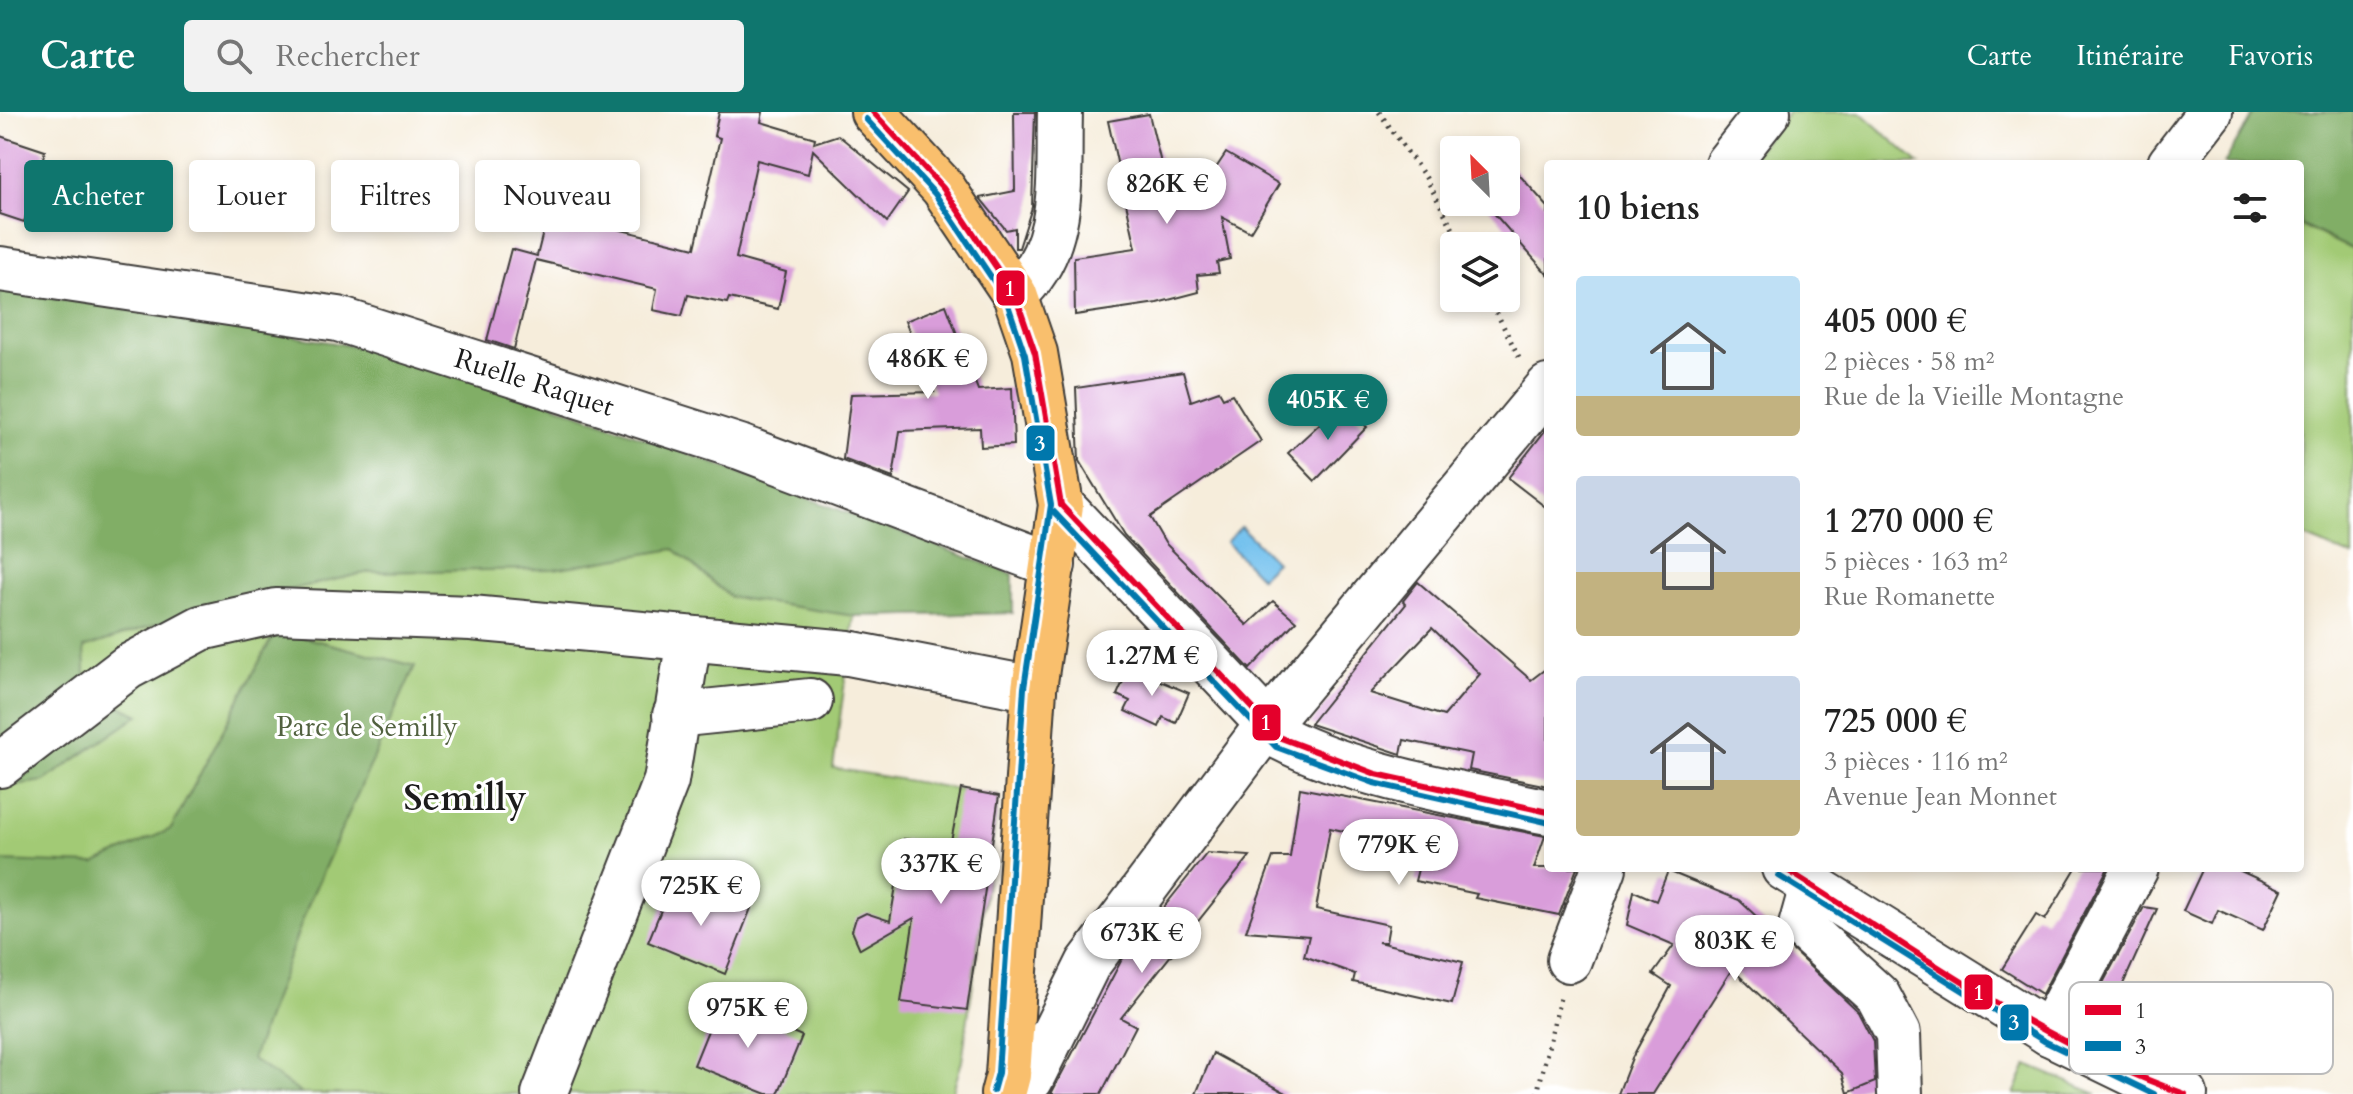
<!DOCTYPE html>
<html lang="fr">
<head>
<meta charset="utf-8">
<style>
	body { margin:0; font-family:Cardo,serif; background:#f2f2f2; color:#222; height:100vh; display:flex; flex-direction:column; font-size:30px; white-space:nowrap }
	* { box-sizing:border-box; margin:0 }
	p { font-size:26px; color:#767676 }
	.icon { flex:none; width:44px; height:44px; fill:none; stroke:currentColor; stroke-width:2; stroke-linecap:round; stroke-linejoin:round }
	.map { position:relative; flex:1; overflow:hidden }
	.panel { position:absolute; left:1544px; top:48px; width:760px; height:712px; display:flex; flex-direction:column; background:#fff; border-radius:8px; box-shadow:0 4px 12px #0003 }
	.panel>* { flex:none }
	.guide { position:absolute; left:24px; top:48px; width:760px; height:72px; display:flex; gap:16px }
	.needle { width:52px; rotate:336deg }
	.fabs { position:absolute; left:1440px; top:24px; display:grid; gap:16px }
	.fabs a { display:grid; place-items:center; width:80px; height:80px; border-radius:8px; background:#fff; box-shadow:0 4px 12px #0003; font-size:40px }
	.price { position:absolute; translate:-50% -68px; padding:0 18px; border-radius:28px; background:#fff; color:#222; font-size:26px; line-height:52px; filter:drop-shadow(0 2px 4px #0008) }
	.price::after { content:''; position:absolute; left:50%; top:48px; width:24px; height:18px; margin-left:-12px; background:inherit; clip-path:polygon(0 0,100% 0,50% 100%) }
	.price.current { background:#0f766e; color:#fff }
	ul { padding:0; list-style:none }
	li { display:flex; align-items:center; gap:24px; height:200px; padding:0 32px }
	li span { display:grid; place-items:center; flex:none; width:224px; height:160px; border-radius:8px; color:#555 }
	li>.icon { margin-inline-start:auto }
	span .icon { width:96px; height:96px; fill:#fffc; stroke-width:1 }
	li b { font-size:34px }
	h2 { display:flex; justify-content:space-between; align-items:center; height:96px; padding:0 32px; font-size:34px }
	.tag { padding:0 28px; border-radius:8px; background:#fff; box-shadow:0 4px 12px #0003; font-size:28px; line-height:72px }
	.tag.current { background:#0f766e; color:#fff }
	header { display:flex; align-items:center; gap:48px; box-sizing:border-box; height:112px; padding:0 40px; background:#0f766e; color:#fff }
	header strong { font-size:38px }
	nav { display:flex; gap:44px; margin-inline-start:auto; font-size:28px }
	.search { width:560px; height:72px; background:#f2f2f2; display:flex; align-items:center; gap:20px; box-sizing:border-box; padding:0 28px; border-radius:8px; color:#767676; font-size:30px }
	.map>svg:first-child { display:block }
</style>
</head>
<body>
<header>
<strong>Carte</strong>
<div class="search"><svg class="icon" aria-label="search" viewBox="0 0 24 24"><circle cx="10" cy="10" r="6"/><path d="M15 15l6 6"/></svg>Rechercher</div>
<nav><a>Carte</a><a>Itinéraire</a><a>Favoris</a></nav>
</header>
<div class="map">
<svg width="2353" height="982" viewBox="0 0 2353 982">
	<rect width="100%" height="100%" fill="#fff"/>
	<filter id="ink" filterUnits="userSpaceOnUse"><feTurbulence type="fractalNoise" baseFrequency=".0125" numOctaves="2"/><feDisplacementMap in="SourceGraphic" scale="16" xChannelSelector="R" yChannelSelector="G"/><feConvolveMatrix kernelMatrix="1 2 1 2 8 2 1 2 1" color-interpolation-filters="sRGB"/></filter>
	<filter id="wash" filterUnits="userSpaceOnUse"><feTurbulence type="fractalNoise" baseFrequency=".006" numOctaves="4" result="noise"/><feDisplacementMap in="SourceGraphic" scale="32" xChannelSelector="R" yChannelSelector="G"/><feGaussianBlur stdDeviation="1.8" result="paint"/><feColorMatrix in="noise" values="0 0 0 0 0 0 0 0 0 0 0 0 0 0 0 0 0 1.4 0 .05"/><feComposite in="paint" operator="in"/></filter>
	<g filter="url(#wash)">
		<rect width="100%" height="100%" fill="#f6eddb"/>
		<!-- green -->
		<g fill="#a2ca75" stroke="#5f7348" stroke-width="2">
			<polygon points="1788,0 1860,0 1919,52 1746,52"/>
			<polygon points="2300,113 2353,138 2353,445 2300,423"/>
			<polygon points="0,177 1013,462 1013,501 854,504 833,656 999,684 962,949 952,982 0,982"/>
			<polygon points="2027,953 2097,982 2014,982"/>
		</g>
		<!-- forest -->
		<g fill="#81ae66" stroke="#4e6541" stroke-width="2">
			<polygon points="2254,0 2353,0 2353,138 2300,112 2300,52 2224,52"/>
			<polygon points="0,177 429,246 1013,462 1013,501 854,504 730,485 674,437 554,457 370,460 206,496 84,536 86,578 139,603 44,669 0,675"/>
			<polygon points="276,518 415,554 310,788 252,947 302,982 0,982 0,749 94,752 171,717"/>
		</g>
		<!-- water -->
		<polygon fill="#73c1ee" stroke="#486e85" stroke-width="2" points="1241,415 1276,450 1260,465 1226,430"/>
		<g id="blocks">
			<!-- building -->
			<g fill="#d99dda" fill-rule="evenodd">
				<polygon points="719,0 763,0 761,10 815,26 814,31 838,23 908,80 887,110 813,38 808,62 757,48 736,146 786,160 778,197 729,186 727,191 688,183 682,204 653,198 657,177 536,148 514,237 487,228 511,137 537,144 548,100 695,136 720,26 714,24"/>
				<polygon points="1014,0 1035,0 1032,95 1019,136 1015,136 1015,116 1006,118 980,86 1015,79"/>
				<polygon points="1149,2 1167,76 1210,65 1226,41 1279,72 1250,120 1222,105 1230,147 1217,150 1219,161 1197,163 1199,180 1157,191 1075,203 1074,145 1136,136 1108,9"/>
				<polygon points="0,24 45,39 24,110 0,102"/>
				<polygon points="1506,48 1548,95 1548,163 1484,90 1506,90"/>
				<polygon points="946,193 978,278 1012,276 1014,333 981,335 980,316 900,319 893,366 843,347 851,282 934,280 905,209"/>
				<polygon points="1183,260 1191,289 1219,279 1223,286 1232,282 1261,329 1150,405 1165,431 1247,513 1273,489 1296,509 1250,557 1124,423 1079,349 1076,276"/>
				<polygon points="1342,291 1367,315 1315,369 1288,341"/>
				<polygon points="1548,315 1548,397 1508,366"/>
				<path d="M1418,470L1531,568L1548,555V674L1469,658L1472,642L1404,628L1401,642L1310,612L1406,492L1403,489ZM1432,516L1480,562L1444,604L1370,581Z"/>
				<polygon points="1129,556 1189,581 1176,611 1163,605 1159,615 1125,599 1130,589 1117,583"/>
				<polygon points="1300,676 1545,724 1534,756 1577,756 1559,803 1475,786 1477,782 1415,769 1423,737 1330,716 1316,797 1389,813 1386,830 1378,830 1463,850 1452,892 1353,870 1355,862 1304,844 1309,824 1246,819 1273,745 1290,745"/>
				<polygon points="961,677 999,684 967,898 901,890 914,806 860,837 852,819 856,806 866,801 890,809 904,727 950,735"/>
				<polygon points="1207,741 1250,744 1121,906 1136,914 1101,982 1051,982 1121,849"/>
				<polygon points="2076,756 2108,756 2042,882 2002,857 2036,803 2045,808"/>
				<polygon points="2203,756 2234,756 2282,778 2263,818 2218,798 2212,812 2183,799"/>
				<polygon points="1668,759 1739,788 1858,900 1873,929 1875,970 1848,981 1842,961 1732,857 1653,982 1618,982 1632,946 1671,874 1653,862 1674,833 1627,813 1634,779 1656,789"/>
				<polygon points="670,776 719,795 726,780 753,791 725,862 648,830"/>
				<polygon points="2144,795 2157,797 2120,879 2103,871"/>
				<polygon points="720,889 802,924 778,982 767,982 694,953"/>
				<polygon points="1213,941 1288,982 1196,982"/>
			</g>
		</g>
	</g>
	<g filter="url(#ink)">
		<use href="#blocks" fill-opacity="0" stroke="#3d3b39" stroke-width="2"/>
		<g fill="none" stroke-linecap="round" stroke-linejoin="round">
			<defs>
				<g id="minor">
					<polyline points="1727,52 1768,0"/>
					<polyline points="2170,52 2210,0"/>
					<path id="s1" d="M0,157L338,207L740,335L1053,453"/>
					<path d="M1015,183C1068,135 1058,66 1060,0"/>
					<path d="M1061,393L1281,626C1354,664 1467,683 1548,700"/>
					<polyline points="675,603 810,589"/>
					<polyline points="0,653 128,555 201,516 276,499 471,506 848,541 1034,577"/>
					<polyline points="1784,756 2049,921 2150,970 2185,982"/>
					<polyline points="1813,771 1801,814 1878,884 1898,922 1900,982"/>
					<polyline points="1569,848 1604,756"/>
					<polyline points="2049,921 2136,756"/>
					<polyline points="544,982 666,669 689,527"/>
					<polyline points="1017,982 1031,967 1088,852 1268,612 1548,275"/>
				</g>
				<polyline id="major" points="873,0 943,76 1015,183 1035,241 1061,393 1034,577 1008,963 1003,982"/>
			</defs>
			<!-- minor casing -->
			<use href="#minor" stroke="#3d3b39" stroke-width="48"/>
			<!-- major casing -->
			<use href="#major" stroke="#3d3b39" stroke-width="48"/>
			<!-- path -->
			<g stroke="#3d3b39" stroke-width="5" stroke-dasharray="2 6" stroke-linecap="butt">
				<polyline points="1379,0 1426,66 1462,134"/>
				<polyline points="1489,186 1521,249"/>
				<polyline points="1537,982 1560,886"/>
			</g>
			<!-- minor -->
			<use href="#minor" stroke="#fff" stroke-width="44"/>
			<!-- major -->
			<use href="#major" stroke="#f9bf6d" stroke-width="44"/>
			<defs>
				<g id="bus-1">
					<polyline points="873,0 943,76 1015,183 1035,241 1061,393"/>
					<polyline points="1061,393 1281,626 1376,662 1548,700"/>
					<path d="M1784,756C1911,835 2043,933 2185,982"/>
				</g>
				<g id="bus-2">
					<polyline points="866,7 935,82 1006,187 1025,243 1051,393 1024,576 998,961 993,979"/>
					<polyline points="1054,400 1276,635 1374,671 1546,710"/>
					<polyline points="1779,764 2044,929 2154,982"/>
				</g>
			</defs>
			<!-- bus-1 casing -->
			<use href="#bus-1" stroke="#fff" stroke-width="12"/>
			<!-- bus-2 casing -->
			<use href="#bus-2" stroke="#fff" stroke-width="12"/>
			<!-- bus-1 -->
			<use href="#bus-1" stroke="#e4002b" stroke-width="6"/>
			<!-- bus-2 -->
			<use href="#bus-2" stroke="#0077ac" stroke-width="6"/>
		</g>
	</g>
	<g text-anchor="middle" stroke-width="6" stroke-linejoin="round" paint-order="stroke">
		<!-- street labels -->
		<g font-size="28" fill="#1c1c1c" stroke="#fff">
			<text dy="10" stroke="none"><textPath href="#s1" startOffset="548">Ruelle Raquet</textPath></text>
		</g>
		<!-- park labels -->
		<g font-size="28" fill="#526240" stroke="#fff">
			<text x="367" y="624">Parc de Semilly</text>
		</g>
		<!-- district labels -->
		<g font-size="36" font-weight="bold" fill="#1c1c1c" stroke="#fff">
			<text x="465" y="698">Semilly</text>
		</g>
	</g>
	<!-- legend -->
	<rect x="2069" y="870" width="264" height="92" rx="12" fill="#fff" stroke="#bbb" stroke-width="2"/>
	<rect x="2085" y="893" width="36" height="10" fill="#e4002b"/>
	<rect x="2085" y="929" width="36" height="10" fill="#0077ac"/>
	<g font-size="22" fill="#1c1c1c">
		<text x="2135" y="906">1</text>
		<text x="2135" y="942">3</text>
	</g>
	<g stroke="#fff" stroke-width="3">
		<rect x="995" y="157" width="31" height="38" rx="8" fill="#e4002b"/>
		<rect x="1025" y="312" width="31" height="38" rx="8" fill="#0077ac"/>
		<rect x="1251" y="591" width="31" height="39" rx="8" fill="#e4002b"/>
		<rect x="1963" y="861" width="31" height="38" rx="8" fill="#e4002b"/>
		<rect x="1999" y="891" width="31" height="39" rx="8" fill="#0077ac"/>
	</g>
	<g font-size="22" text-anchor="middle" font-weight="bold" fill="#fff">
		<text x="1010" y="184">1</text>
		<text x="1040" y="339">3</text>
		<text x="1266" y="618">1</text>
		<text x="1979" y="888">1</text>
		<text x="2014" y="918">3</text>
	</g>
</svg>
<div class="fabs">
<a><svg class="needle" viewBox="-14 -14 28 28"><path d="M0-13l5 13h-10z" fill="#e53935"/><path d="M0 13l5-13h-10z" fill="#767676"/></svg></a>
<a><svg class="icon" aria-label="layers" viewBox="0 0 24 24"><path d="M12 4l9 5-9 5-9-5zM3 14l9 5 9-5"/></svg></a>
</div>
<b class="price" style="left:1167px;top:114px">826K €</b>
<b class="price" style="left:928px;top:289px">486K €</b>
<b class="price current" style="left:1328px;top:330px">405K €</b>
<b class="price" style="left:1152px;top:586px">1.27M €</b>
<b class="price" style="left:1399px;top:775px">779K €</b>
<b class="price" style="left:941px;top:794px">337K €</b>
<b class="price" style="left:701px;top:816px">725K €</b>
<b class="price" style="left:1142px;top:863px">673K €</b>
<b class="price" style="left:1735px;top:871px">803K €</b>
<b class="price" style="left:748px;top:938px">975K €</b>
<div class="guide">
<a class="tag current">Acheter</a>
<a class="tag">Louer</a>
<a class="tag">Filtres</a>
<a class="tag">Nouveau</a>
</div>
<section class="panel">
<h2>10 biens<svg class="icon" aria-label="filters" viewBox="0 0 24 24"><path d="M4 7h16M4 17h16"/><circle cx="9" cy="7" r="2"/><circle cx="15" cy="17" r="2"/></svg></h2>
<ul>
<li><span style="background:linear-gradient(#bfe0f5 75%,#c2b280 0)"><svg class="icon" aria-label="home" viewBox="0 0 24 24"><path d="M3 11l9-7 9 7M6 9v11h12V9"/></svg></span><div><b>405 000 €</b><p>2 pièces · 58 m²</p><p>Rue de la Vieille Montagne</p></div></li>
<li><span style="background:linear-gradient(#c9d6e8 60%,#c2b280 0)"><svg class="icon" aria-label="home" viewBox="0 0 24 24"><path d="M3 11l9-7 9 7M6 9v11h12V9"/></svg></span><div><b>1 270 000 €</b><p>5 pièces · 163 m²</p><p>Rue Romanette</p></div></li>
<li><span style="background:linear-gradient(#c9d6e8 65%,#c2b280 0)"><svg class="icon" aria-label="home" viewBox="0 0 24 24"><path d="M3 11l9-7 9 7M6 9v11h12V9"/></svg></span><div><b>725 000 €</b><p>3 pièces · 116 m²</p><p>Avenue Jean Monnet</p></div></li>
</ul>
</section>
</div>
</body>
</html>
